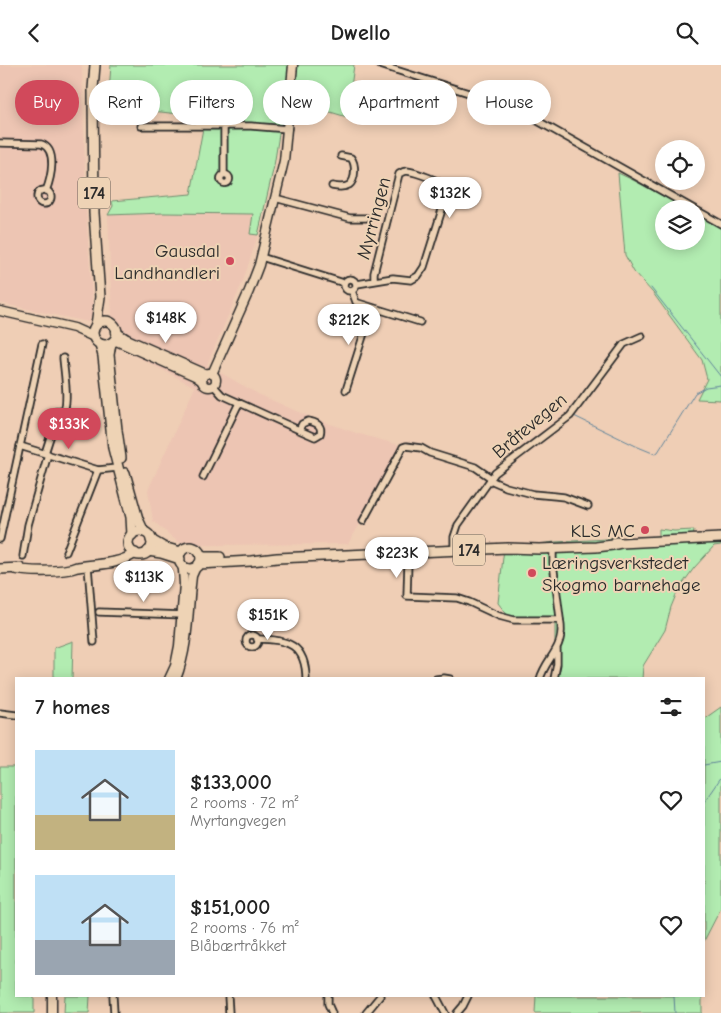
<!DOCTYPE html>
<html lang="en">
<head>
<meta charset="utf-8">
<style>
	body { margin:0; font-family:"Comic Neue",sans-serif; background:#f2f2f2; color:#222; height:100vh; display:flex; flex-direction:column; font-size:19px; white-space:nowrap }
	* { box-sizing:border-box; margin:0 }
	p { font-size:16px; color:#767676 }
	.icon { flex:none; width:28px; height:28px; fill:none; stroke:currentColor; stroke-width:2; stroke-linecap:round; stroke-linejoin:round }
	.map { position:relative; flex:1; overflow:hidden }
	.details { position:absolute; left:15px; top:612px; width:690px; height:320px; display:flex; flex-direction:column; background:#fff; border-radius:0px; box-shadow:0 2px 12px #0003 }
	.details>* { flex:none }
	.guide { position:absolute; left:15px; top:15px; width:691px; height:45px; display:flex; gap:10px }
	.tools { position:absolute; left:655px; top:75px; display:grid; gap:10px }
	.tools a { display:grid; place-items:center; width:50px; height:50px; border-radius:50%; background:#fff; box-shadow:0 2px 12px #0003; font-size:25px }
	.price { position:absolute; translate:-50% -42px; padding:0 11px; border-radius:18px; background:#fff; color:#222; font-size:16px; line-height:32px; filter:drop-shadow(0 1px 2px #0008) }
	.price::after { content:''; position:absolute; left:50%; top:30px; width:15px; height:11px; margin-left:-8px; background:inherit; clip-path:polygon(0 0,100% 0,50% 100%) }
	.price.selected { background:#d1495b; color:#fff }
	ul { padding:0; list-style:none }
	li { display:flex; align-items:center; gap:15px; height:125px; padding:0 20px }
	li span { display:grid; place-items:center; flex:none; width:140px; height:100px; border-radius:0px; color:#555 }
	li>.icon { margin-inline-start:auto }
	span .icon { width:60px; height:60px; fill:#fffc; stroke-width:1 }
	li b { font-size:21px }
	h2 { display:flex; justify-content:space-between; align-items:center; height:60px; padding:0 20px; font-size:21px }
	.pill { padding:0 18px; border-radius:22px; background:#fff; box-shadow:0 2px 12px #0003; font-size:18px; line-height:45px }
	.pill.selected { background:#d1495b; color:#fff }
	header { display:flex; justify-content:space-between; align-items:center; height:65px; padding:0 20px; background:#fff; font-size:22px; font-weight:700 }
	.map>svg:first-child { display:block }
</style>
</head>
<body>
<header><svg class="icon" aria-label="back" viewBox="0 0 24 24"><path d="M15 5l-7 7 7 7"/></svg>Dwello<svg class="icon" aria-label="search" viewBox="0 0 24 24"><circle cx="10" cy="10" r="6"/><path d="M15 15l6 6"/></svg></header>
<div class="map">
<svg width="721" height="948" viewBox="0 0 721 948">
	<rect width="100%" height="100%" fill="#efceb5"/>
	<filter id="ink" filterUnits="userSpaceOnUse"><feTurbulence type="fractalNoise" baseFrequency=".02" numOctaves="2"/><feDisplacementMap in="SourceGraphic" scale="10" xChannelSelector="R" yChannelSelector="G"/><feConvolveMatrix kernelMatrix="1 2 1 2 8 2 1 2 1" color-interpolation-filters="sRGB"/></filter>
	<g filter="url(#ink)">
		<!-- built -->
		<g fill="#edc5b3">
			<polygon points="0,0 82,0 86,145 93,248 88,257 0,238"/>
			<polygon points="164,148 253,149 250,169 258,170 243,216 207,300 258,329 305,350 356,368 399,380 392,403 378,429 348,479 208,480 178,477 153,456 148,425 195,322 113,279 108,150"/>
		</g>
		<!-- green -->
		<g fill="#b2ecb1" stroke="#6e8c6e">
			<polygon points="111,0 354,0 347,52 327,46 312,44 285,44 279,69 274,101 258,170 250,169 253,149 164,148 108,150 113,141 112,136 191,129 205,52 108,41"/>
			<polygon points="618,108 633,115 687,144 664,144 664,176 696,176 696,148 721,161 721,335 697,334 707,314 702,295 653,228 634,207 625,190"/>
			<polygon points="659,464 674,466 694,465 693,473 721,472 721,480 714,481 694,503 678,525 671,542 665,565 643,601 642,614 555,614 555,558 512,556 498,538 504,483 555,477 659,471"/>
			<polygon points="73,576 72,614 54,614 54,583"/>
			<polygon points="721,642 721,843 704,876 704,654"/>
			<polygon points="0,702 16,702 16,931 34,931 34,948 0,948"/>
			<polygon points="65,931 90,931 89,948 64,948"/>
			<polygon points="536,931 702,931 702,948 535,948"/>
		</g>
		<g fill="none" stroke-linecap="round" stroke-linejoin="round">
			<!-- stream -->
			<g stroke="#61859b" stroke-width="1">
				<polyline points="651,223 721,312"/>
				<polyline points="553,368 574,351 638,382 655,389 658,387 695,328 706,322 721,320"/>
				<polyline points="704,700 721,697"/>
				<polyline points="704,737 721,712"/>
				<polyline points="674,931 675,948"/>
			</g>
			<defs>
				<g id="street">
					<polyline points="380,0 513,42 694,144"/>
					<polyline points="141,61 251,61 288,64"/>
					<polyline points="224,61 224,109"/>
					<path d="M0,78L41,79C58,84 51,113 46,126"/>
					<circle cx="225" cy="114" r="4.5"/>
					<path d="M332,121C337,122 344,123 349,120C356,115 356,99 351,93L341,91"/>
					<circle cx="44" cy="132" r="7"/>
					<polyline points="275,133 350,153 366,153"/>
					<polyline points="696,145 721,159"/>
					<polyline points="261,192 344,218"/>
					<circle cx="350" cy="220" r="6"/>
					<path d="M357,219L393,213L411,215L418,211L424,202L446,132V122C441,116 415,107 407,106C403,106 402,107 399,109L374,208V216"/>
					<polyline points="352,226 356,237 358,238 420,257"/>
					<path d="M63,293C64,306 69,334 64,346"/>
					<path d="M213,320L222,330L299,365L302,359L308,356C315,357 323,360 320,369L315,372L299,365"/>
					<polyline points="346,325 372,243"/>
					<polyline points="20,381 98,405 117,403"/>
					<polyline points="45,388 55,357 53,354 55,347 61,345 66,348 67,355 65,357 60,359 55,357"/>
					<polyline points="203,412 239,338"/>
					<polyline points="490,415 506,422 533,429 555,431 564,432 588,441"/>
					<polyline points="363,456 401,386 403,382 406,381 421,383 430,388 475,402 491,413"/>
					<polyline points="0,474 42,279"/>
					<polyline points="454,485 454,472 458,460 495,408 570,351 624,279 642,271"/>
					<polyline points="66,487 98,405"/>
					<polyline points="23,491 28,460 48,389"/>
					<polyline points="408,497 407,531 457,533 469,537 499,551 514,555 560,555"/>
					<polyline points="88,501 94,577"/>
					<polyline points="99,547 184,550"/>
					<circle cx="252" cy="576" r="6"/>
					<path d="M257,574C288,574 306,580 306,614"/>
					<polyline points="436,614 444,613 450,614"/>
					<path d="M540,614C546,593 563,585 561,561L553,498V482"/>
					<polyline points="554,614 557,599 557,585"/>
					<polyline points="0,648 16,650"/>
					<polyline points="113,931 114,948"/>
					<polyline points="228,931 229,948"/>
					<polyline points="328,931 328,939 332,948"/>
					<polyline points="436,931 445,948"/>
					<polyline points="366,948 380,931"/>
					<polyline points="457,948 463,941 468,931"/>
				</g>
				<g id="secondary">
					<polyline points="0,246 74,263 94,272"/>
					<polyline points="116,267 127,274 206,309"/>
					<polyline points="114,275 195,311 202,316"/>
					<circle cx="209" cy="315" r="7"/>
					<polyline points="212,309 249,226 259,200 284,96 293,0"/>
					<polyline points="169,614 175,601 179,581 184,519 183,505 182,500"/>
					<path d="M176,614C188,584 188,551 191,520L192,511L196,502"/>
					<polyline points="52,948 52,931"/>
				</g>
				<g id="primary">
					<polyline points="95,0 93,24 94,148 100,232 96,260"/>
					<circle cx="105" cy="268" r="12"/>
					<polyline points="111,278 109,290 117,365 121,393"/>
					<polyline points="100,279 103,291 113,383 131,452 132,470"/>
					<polyline points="125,408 138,454 144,467"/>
					<circle cx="140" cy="478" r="12"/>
					<polyline points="151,475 163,482 181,487"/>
					<polyline points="616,477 621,478 721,473"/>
					<circle cx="190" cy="493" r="11"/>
					<polyline points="148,486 161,488 180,494"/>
					<polyline points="201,492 220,492"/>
					<polyline points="199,499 251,496 277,493 508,483 539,484 596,482 613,480 621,478"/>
					<polyline points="0,504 20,503"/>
					<path d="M15,504C28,507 56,507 70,504C73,504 75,502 78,502C96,499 119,500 135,488"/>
				</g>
			</defs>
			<!-- street casing -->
			<use href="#street" stroke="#2b2b2b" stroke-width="9"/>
			<!-- secondary casing -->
			<use href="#secondary" stroke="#2b2b2b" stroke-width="11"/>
			<!-- primary casing -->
			<use href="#primary" stroke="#2b2b2b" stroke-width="12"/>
			<!-- street -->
			<use href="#street" stroke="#eed3b5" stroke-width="5.5"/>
			<!-- secondary -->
			<use href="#secondary" stroke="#eed3b5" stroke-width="8"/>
			<!-- primary -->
			<use href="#primary" stroke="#eed3b5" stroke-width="9"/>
		</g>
	</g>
	<!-- markers -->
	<g fill="#d1495b" stroke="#eed3b5" stroke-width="2">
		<circle cx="230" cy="196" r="5"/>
		<circle cx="645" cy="465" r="5"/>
		<circle cx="532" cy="508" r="5"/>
	</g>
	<g text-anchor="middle" stroke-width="4" stroke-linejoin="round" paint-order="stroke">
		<!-- shield labels -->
		<g fill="#eed3b5" stroke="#665d54" stroke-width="1">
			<rect x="78" y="112.5" width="32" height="31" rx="4"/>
			<rect x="453" y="469.5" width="32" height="31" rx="4"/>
		</g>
		<g font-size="18" font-weight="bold" fill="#2b2b2b">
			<text x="94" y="134">174</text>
			<text x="469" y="491">174</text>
		</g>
		<!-- street labels -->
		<g font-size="19" fill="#2b2b2b" stroke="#eed3b5">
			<text transform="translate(373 153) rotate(-75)" y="7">Myrringen</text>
			<text transform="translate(529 360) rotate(-40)" y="7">Bråtevegen</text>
		</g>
		<!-- poi labels -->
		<g font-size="19" fill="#2b2b2b" stroke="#eed3b5" text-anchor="end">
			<text x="220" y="192">Gausdal<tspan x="220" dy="22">Landhandleri</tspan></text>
			<text x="635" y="472">KLS MC</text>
			<text x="542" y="504" text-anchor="start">Læringsverkstedet<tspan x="542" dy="22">Skogmo barnehage</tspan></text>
		</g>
	</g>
</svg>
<div class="tools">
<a><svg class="icon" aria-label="locate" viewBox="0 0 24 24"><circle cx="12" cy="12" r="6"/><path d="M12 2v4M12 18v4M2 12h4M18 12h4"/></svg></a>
<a><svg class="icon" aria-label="layers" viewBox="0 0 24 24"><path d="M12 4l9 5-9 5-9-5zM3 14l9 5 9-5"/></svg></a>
</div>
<b class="price" style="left:450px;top:154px">$132K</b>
<b class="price" style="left:166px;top:279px">$148K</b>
<b class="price" style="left:349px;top:281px">$212K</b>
<b class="price selected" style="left:69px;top:385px">$133K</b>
<b class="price" style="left:397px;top:514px">$223K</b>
<b class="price" style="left:144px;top:538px">$113K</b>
<b class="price" style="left:268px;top:576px">$151K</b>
<div class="guide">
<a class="pill selected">Buy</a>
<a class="pill">Rent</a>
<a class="pill">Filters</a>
<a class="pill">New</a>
<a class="pill">Apartment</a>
<a class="pill">House</a>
</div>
<section class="details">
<h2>7 homes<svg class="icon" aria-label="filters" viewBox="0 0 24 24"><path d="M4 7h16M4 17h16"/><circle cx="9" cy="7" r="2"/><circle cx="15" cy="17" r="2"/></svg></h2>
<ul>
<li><span style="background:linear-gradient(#bfe0f5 65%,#c2b280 0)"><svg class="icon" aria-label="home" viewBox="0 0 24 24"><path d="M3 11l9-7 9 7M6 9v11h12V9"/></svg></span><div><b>$133,000</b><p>2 rooms · 72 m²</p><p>Myrtangvegen</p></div><svg class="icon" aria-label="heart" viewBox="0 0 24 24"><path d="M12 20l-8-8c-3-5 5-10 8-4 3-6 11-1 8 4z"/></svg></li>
<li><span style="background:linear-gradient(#bfe0f5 65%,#9aa5b1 0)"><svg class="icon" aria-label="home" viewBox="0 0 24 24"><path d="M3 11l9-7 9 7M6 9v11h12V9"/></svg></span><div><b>$151,000</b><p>2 rooms · 76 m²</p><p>Blåbærtråkket</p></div><svg class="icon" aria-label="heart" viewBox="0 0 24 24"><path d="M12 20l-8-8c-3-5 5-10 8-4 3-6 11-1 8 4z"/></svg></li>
</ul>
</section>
</div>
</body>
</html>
